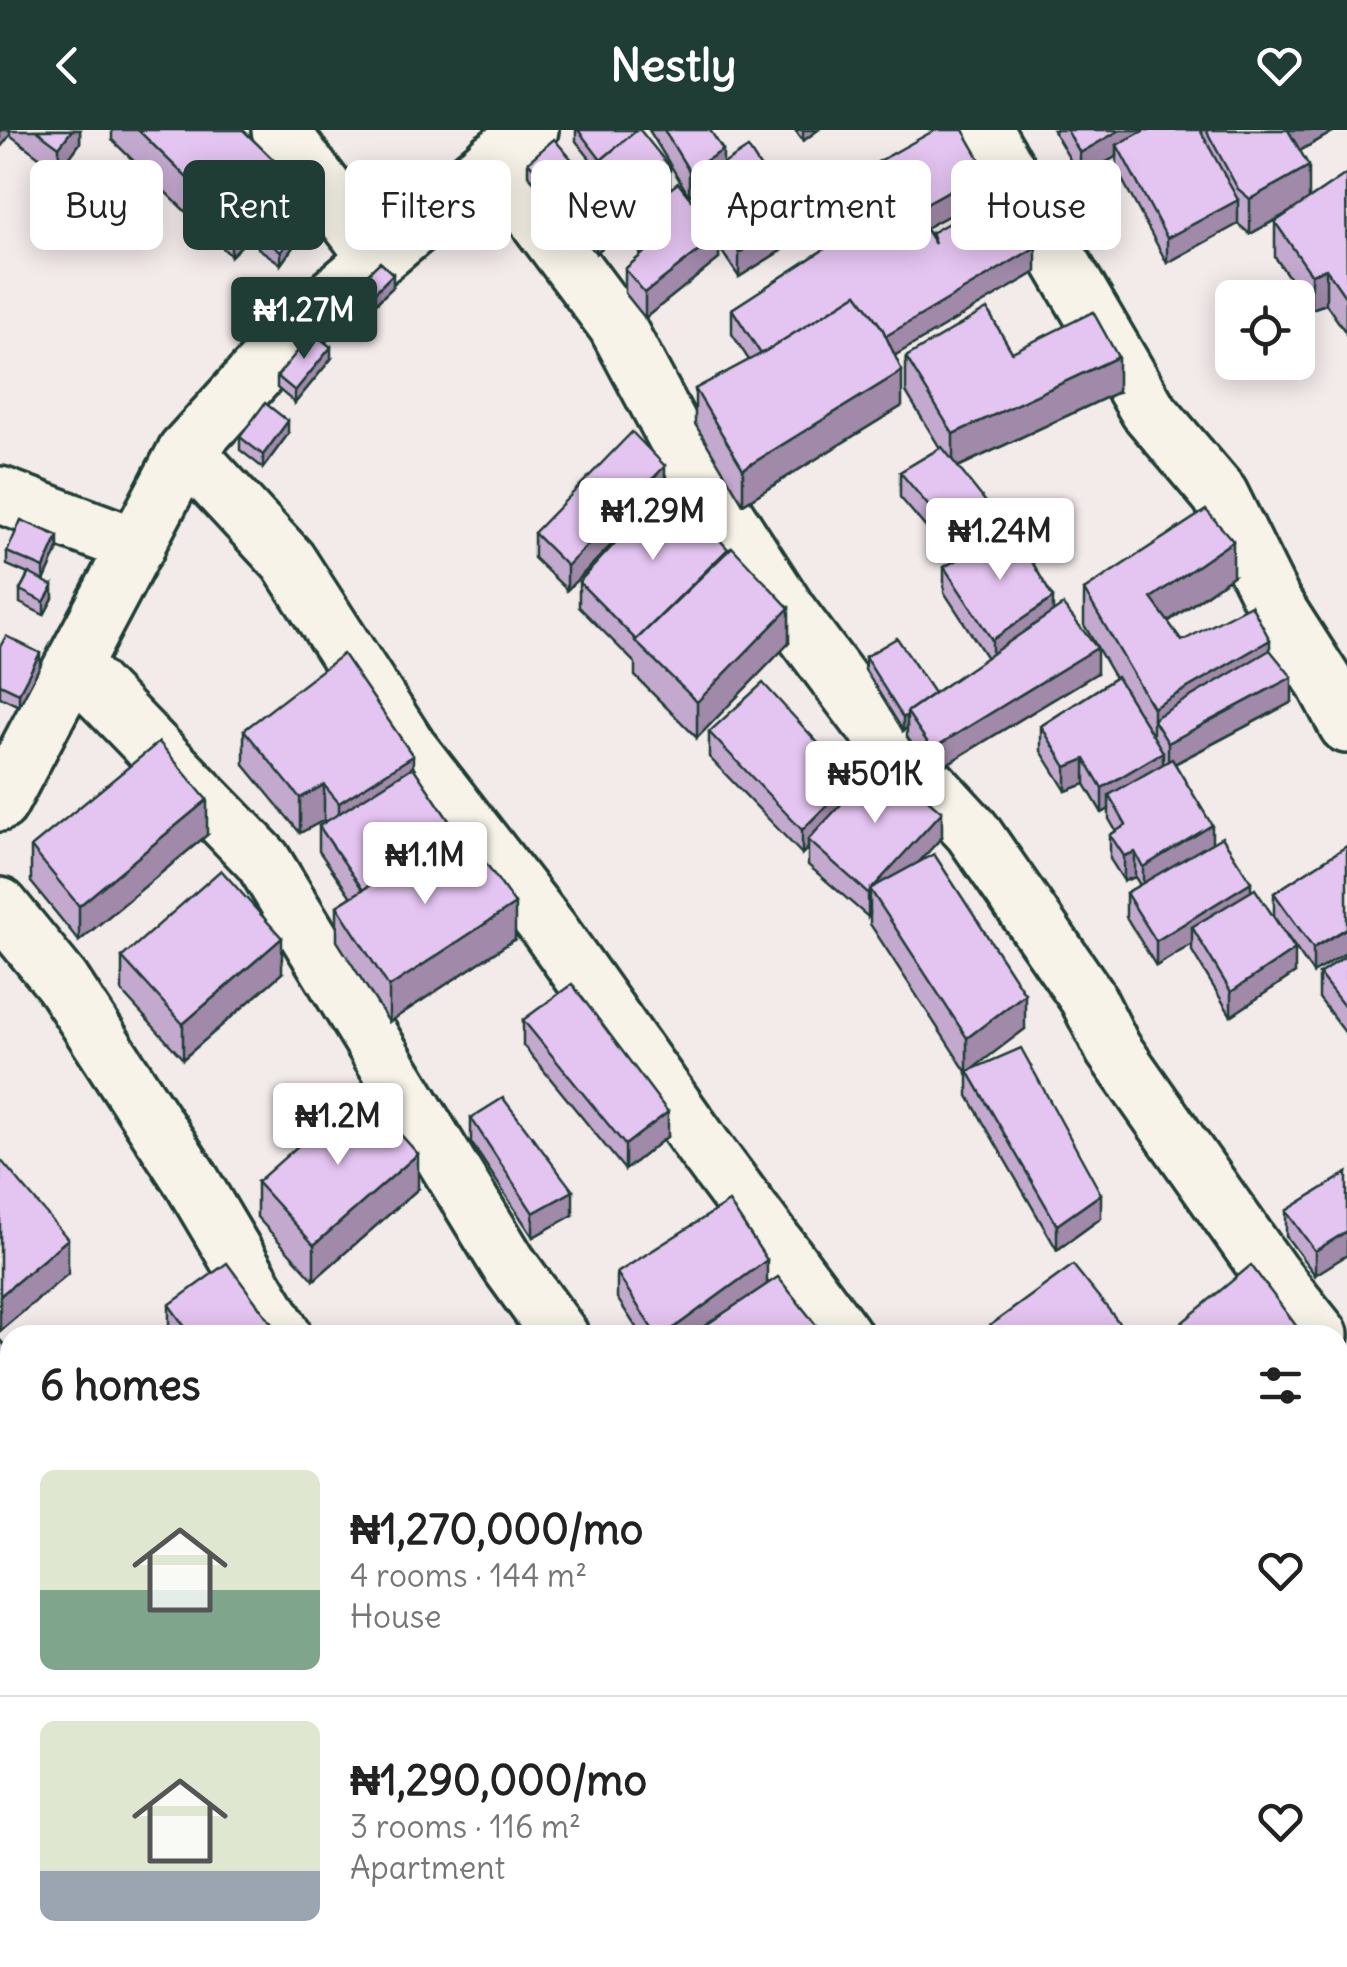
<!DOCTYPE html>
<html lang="en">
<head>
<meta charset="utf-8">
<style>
	body { margin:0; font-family:Delius,sans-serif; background:#f6f6f6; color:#222; height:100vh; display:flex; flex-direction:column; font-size:38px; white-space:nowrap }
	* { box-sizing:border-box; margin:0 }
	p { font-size:32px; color:#767676 }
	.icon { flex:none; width:55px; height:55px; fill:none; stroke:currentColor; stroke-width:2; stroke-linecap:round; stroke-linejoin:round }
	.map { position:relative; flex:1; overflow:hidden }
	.sheet { position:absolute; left:0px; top:1195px; width:1348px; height:642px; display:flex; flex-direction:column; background:#fff; border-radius:30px 30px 0 0; box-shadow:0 5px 25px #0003 }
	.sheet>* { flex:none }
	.hud { position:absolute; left:30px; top:30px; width:1288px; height:90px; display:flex; gap:20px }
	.buttons { position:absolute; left:1215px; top:150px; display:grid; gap:20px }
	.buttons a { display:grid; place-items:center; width:100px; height:100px; border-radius:15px; background:#fff; box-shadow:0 5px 25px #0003; font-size:50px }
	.price { position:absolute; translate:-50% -85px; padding:0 22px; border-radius:10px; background:#fff; color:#222; font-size:32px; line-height:65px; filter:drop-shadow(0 2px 5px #0008) }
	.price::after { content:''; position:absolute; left:50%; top:60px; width:30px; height:22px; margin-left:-15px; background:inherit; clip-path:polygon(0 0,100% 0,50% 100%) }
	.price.on { background:#1f3d34; color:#fff }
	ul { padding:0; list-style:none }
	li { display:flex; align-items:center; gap:30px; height:250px; padding:0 40px }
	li+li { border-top:2px solid #e0e0e0 }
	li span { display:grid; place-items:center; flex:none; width:280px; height:200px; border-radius:15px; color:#555 }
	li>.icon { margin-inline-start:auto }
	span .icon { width:120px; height:120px; fill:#fffc; stroke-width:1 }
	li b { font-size:42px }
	h2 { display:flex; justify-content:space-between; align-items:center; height:120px; padding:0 40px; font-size:42px }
	.tag { padding:0 35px; border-radius:15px; background:#fff; box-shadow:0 5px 25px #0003; font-size:35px; line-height:90px }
	.tag.on { background:#1f3d34; color:#fff }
	header { display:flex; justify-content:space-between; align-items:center; height:130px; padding:0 40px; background:#1f3d34; color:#fff; font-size:45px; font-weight:800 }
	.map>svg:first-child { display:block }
</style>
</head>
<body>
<header><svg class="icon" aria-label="back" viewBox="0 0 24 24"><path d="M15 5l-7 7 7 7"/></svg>Nestly<svg class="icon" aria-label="heart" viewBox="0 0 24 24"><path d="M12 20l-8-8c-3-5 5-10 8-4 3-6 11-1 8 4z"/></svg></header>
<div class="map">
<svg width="1347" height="1837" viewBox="0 0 1347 1837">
	<rect width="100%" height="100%" fill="#f3eaea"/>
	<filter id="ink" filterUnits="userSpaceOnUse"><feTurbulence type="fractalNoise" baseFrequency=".01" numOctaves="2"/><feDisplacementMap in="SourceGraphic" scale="20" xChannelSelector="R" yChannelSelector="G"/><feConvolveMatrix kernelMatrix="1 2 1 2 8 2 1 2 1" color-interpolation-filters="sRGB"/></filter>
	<g filter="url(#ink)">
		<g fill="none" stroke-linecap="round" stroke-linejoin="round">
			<defs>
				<g id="street">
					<polyline points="280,0 377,128"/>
					<polyline points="984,0 1148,280 1220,365 1273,472 1323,550 1347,595"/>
					<polyline points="493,30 616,195 679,313 789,483 867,587 972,701 1087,867 1113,919 1272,1145 1320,1205"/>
					<polyline points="186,321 288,431 408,617 549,799 702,1015 843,1205"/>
					<polyline points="0,365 137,416"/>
					<polyline points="74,536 263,731 508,1133 560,1205"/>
					<polyline points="0,673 186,321 309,186 530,0"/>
					<polyline points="0,776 62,852 191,1050 283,1205"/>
					<polyline points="0,1455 10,1462"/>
					<polyline points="391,1828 400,1837"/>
				</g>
			</defs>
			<!-- street casing -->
			<use href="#street" stroke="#1f3d34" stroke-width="62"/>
			<!-- street -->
			<use href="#street" stroke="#f7f3e8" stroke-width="55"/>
		</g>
		<!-- wall -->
		<g fill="#c4a9cf" stroke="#1f3d34" stroke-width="2.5">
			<polygon points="0,0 80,0 80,13 59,42 10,5"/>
			<polygon points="112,0 243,0 283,70 308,96 281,134 258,118 258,105 274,83 231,126 112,10"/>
			<polygon points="576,0 636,0 670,58 694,72 694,62 689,66 649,0 710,0 723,34 793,113 739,147 719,117 719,129 645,188 625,163 625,139 641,126 635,110 635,90 596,123 564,85 564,61 595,35 576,11"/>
			<polygon points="795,0 818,0 803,11"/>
			<polygon points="1053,0 1336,0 1300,21 1309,69 1346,44 1346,203 1326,174 1311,179 1275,127 1275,92 1290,82 1250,104 1238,94 1167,133 1117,40 1117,26 1080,47"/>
			<polygon points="528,32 573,43 547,66 528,45"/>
			<polygon points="860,42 986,65 925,98 931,107 931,103 1036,142 895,225 902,276 743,374 695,294 695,259 749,230 732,204 732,179 823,120 870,85 860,66"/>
			<polygon points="360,151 393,157 372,177 360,164"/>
			<polygon points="1012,222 1118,262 958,337 1005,404 1053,482 1097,543 932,643 907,607 907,598 903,601 865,540 865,527 934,563 987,528 944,462 944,437 955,432 900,367 900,342 940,318 906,262 906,227"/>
			<polygon points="331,229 295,273 277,258 277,246"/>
			<polygon points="288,304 263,338 240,320 240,307"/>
			<polygon points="665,359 789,513 697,608 635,546 635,533 579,477 579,452 647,379 567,460 534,428 534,403"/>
			<polygon points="58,419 44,451 53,468 44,485 20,473 20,460 28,444 7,435 7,422"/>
			<polygon points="1233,446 1168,492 1182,511 1270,520 1292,572 1175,634 1212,713 1251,761 1295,843 1231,886 1192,821 1192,814 1156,836 1126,787 1126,763 1140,755 1135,747 1124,751 1110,729 1110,705 1116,701 1109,689 1109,679 1102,683 1085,654 1066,661 1041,621 1041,596 1115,548 1084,495 1084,460"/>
			<polygon points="0,517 40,536 19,576 0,567"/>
			<polygon points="244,600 413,637 515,809 389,892 337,811 337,776 351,767 319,721 319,696 326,692 324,690 300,703 244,635"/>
			<polygon points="709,602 852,663 942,707 918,733 1025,899 968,941 1101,1088 1057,1120 968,966 968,941 967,943 870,794 870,784 868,787 808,735 808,718 802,724 709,627"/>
			<polygon points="207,705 79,811 31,752 31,717"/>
			<polygon points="1347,716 1313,843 1274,787 1274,763"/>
			<polygon points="1347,825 1347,905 1319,868 1319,844"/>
			<polygon points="122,827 282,843 183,929 122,862"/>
			<polygon points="523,890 668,1006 625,1040 523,915"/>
			<polygon points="471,988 573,1085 533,1107 471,1012"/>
			<polygon points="1347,1043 1315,1145 1286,1106 1286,1081"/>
			<polygon points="257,1052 418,1059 314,1150 257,1087"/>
			<polygon points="617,1143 767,1154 820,1205 641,1205 617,1168"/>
			<polygon points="169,1175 280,1205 169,1205"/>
			<polygon points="0,1475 10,1482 10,1530 0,1523"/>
			<polygon points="10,1551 10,1775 0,1769 0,1565"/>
		</g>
		<!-- shaded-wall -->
		<g fill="#a089a9" stroke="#1f3d34" stroke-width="2.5">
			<polygon points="0,0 10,0 10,5 0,18"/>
			<polygon points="72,0 80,0 80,13 59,42 59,17"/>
			<polygon points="803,0 818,0 803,11"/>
			<polygon points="1120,0 1163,0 1117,15 1117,26 1080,47 1080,23"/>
			<polygon points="1285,0 1336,0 1285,29"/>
			<polygon points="723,20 723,45 694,53 694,62 689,66 689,41"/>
			<polygon points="573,31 573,43 547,66 547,54"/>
			<polygon points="1309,36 1309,71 1250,104 1250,69"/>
			<polygon points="670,37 670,61 635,86 635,90 596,123 596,99"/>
			<polygon points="283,39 283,74 231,126 231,91"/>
			<polygon points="986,40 986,65 889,118 889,94"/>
			<polygon points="1238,70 1238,94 1167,133 1167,108"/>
			<polygon points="308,83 308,96 281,134 281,122"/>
			<polygon points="793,88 793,113 739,147 739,123"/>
			<polygon points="719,105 719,129 645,188 645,163"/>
			<polygon points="1036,117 1036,142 882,233 882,208"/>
			<polygon points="1326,139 1326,174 1311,179 1311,144"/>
			<polygon points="393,144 393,157 372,177 372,165"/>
			<polygon points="1347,167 1347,202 1346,203 1346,168"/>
			<polygon points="331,217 331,229 295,273 295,261"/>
			<polygon points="1118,227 1118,262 953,339 953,304"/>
			<polygon points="902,241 902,276 743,374 743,339"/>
			<polygon points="288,291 288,304 263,338 263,325"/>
			<polygon points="665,336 665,360 567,460 567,436"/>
			<polygon points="1005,396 1005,421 965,444 965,419"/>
			<polygon points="58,406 58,419 44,451 44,438"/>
			<polygon points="1233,411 1233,446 1151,503 1151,468"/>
			<polygon points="53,456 53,468 44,485 44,472"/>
			<polygon points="1053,468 1053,492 992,535 992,510"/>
			<polygon points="789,478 789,513 697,608 697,572"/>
			<polygon points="1270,510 1270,545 1153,589 1153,613 1153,578"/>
			<polygon points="1097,518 1097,543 932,643 932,619"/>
			<polygon points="40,523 40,536 19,576 19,563"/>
			<polygon points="1292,547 1292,572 1168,637 1168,613"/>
			<polygon points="907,585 907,598 903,601 903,588"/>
			<polygon points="1163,622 1163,646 1109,665 1109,679 1102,683 1102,658"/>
			<polygon points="413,626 413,661 339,708 339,673"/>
			<polygon points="1085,629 1085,654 1066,661 1066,637"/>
			<polygon points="852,650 852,675 808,710 808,718 802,724 802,700"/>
			<polygon points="324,655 324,690 300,703 300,668"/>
			<polygon points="207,670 207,705 79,811 79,776"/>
			<polygon points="942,682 942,707 880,774 871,759"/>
			<polygon points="1212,695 1212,719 1143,761 1143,737"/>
			<polygon points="1135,722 1135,747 1124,751 1124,726"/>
			<polygon points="1251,752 1251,776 1192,797 1192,814 1156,836 1156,811"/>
			<polygon points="870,760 870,784 868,787 868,763"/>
			<polygon points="515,774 515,809 389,892 389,857"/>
			<polygon points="1347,798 1347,822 1313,843 1313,818"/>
			<polygon points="282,808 282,843 183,929 183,894"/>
			<polygon points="1295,819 1295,843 1231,886 1231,862"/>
			<polygon points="1025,864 1025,899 967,943 967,908"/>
			<polygon points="668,982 668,1006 625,1040 625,1015"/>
			<polygon points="418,1024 418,1059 314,1150 314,1115"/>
			<polygon points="573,1061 573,1085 533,1107 533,1083"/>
			<polygon points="1101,1064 1101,1088 1057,1120 1057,1095"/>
			<polygon points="1347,1101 1347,1125 1315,1145 1315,1121"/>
			<polygon points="68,1109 68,1144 0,1201 0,1166"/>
			<polygon points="767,1130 767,1155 697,1205 664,1205"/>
			<polygon points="10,1236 10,1260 0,1269 0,1244"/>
			<polygon points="1347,1291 1347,1315 1338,1322 1338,1297"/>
			<polygon points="274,1828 302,1828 294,1837 267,1837"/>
		</g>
		<!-- building -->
		<g fill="#e4c4f1" stroke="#1f3d34" stroke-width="2.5">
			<polygon points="36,0 72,0 59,17"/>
			<polygon points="138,0 243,0 283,39 231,91"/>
			<polygon points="578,0 636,0 636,1 601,30"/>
			<polygon points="637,0 640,0 670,37 596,99 564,61"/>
			<polygon points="664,0 710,0 723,20 689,41"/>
			<polygon points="935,0 963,0 986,40 889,94 860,42"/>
			<polygon points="1067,0 1120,0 1080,23"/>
			<polygon points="1145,0 1200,0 1238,70 1167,108 1117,15"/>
			<polygon points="1206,0 1288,0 1309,36 1250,69 1238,59"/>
			<polygon points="554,9 573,31 547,54 528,32"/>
			<polygon points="748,18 793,88 739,123 694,53"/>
			<polygon points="1346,44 1347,167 1346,168 1326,139 1311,144 1275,92"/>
			<polygon points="678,53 719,105 645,163 625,139 647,120 635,86"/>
			<polygon points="1003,62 1036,117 886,206 882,198 857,164 761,224 732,179 823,120 873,82 885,103 917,85 935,114 931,103"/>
			<polygon points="285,67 308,83 281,122 258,105"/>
			<polygon points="380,132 393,144 372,165 360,151"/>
			<polygon points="857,164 882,198 902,241 743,339 695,259 766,221"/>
			<polygon points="987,179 1012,222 1093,182 1118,227 953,304 906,227"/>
			<polygon points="313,203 331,217 295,261 277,246"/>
			<polygon points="265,273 288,291 263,325 240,307"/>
			<polygon points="632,302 665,336 567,436 534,403"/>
			<polygon points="942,317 1005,396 965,419 900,342"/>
			<polygon points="669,355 728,419 636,510 579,452"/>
			<polygon points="1206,380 1233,411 1151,468 1182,511 1251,475 1270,510 1153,578 1084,460"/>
			<polygon points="21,390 58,406 44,438 7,422"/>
			<polygon points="1013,399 1053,468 992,510 944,437"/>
			<polygon points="732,417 789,478 697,572 635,511"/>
			<polygon points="29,443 53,456 44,472 20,460"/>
			<polygon points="1063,475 1097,518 932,619 907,582"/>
			<polygon points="6,506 40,523 19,563 0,554 0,517"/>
			<polygon points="897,508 934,563 907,582 907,585 903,588 865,527"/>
			<polygon points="1270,520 1292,547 1168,613 1153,589"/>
			<polygon points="343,524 413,626 339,673 324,655 300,668 244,600"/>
			<polygon points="1117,547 1163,622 1102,658 1085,629 1066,637 1041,596"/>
			<polygon points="763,553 852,650 802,700 709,602"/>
			<polygon points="159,612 207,670 79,776 31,717"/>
			<polygon points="1172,629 1212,695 1143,737 1135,722 1124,726 1110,705 1126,695 1109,665"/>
			<polygon points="882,630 942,682 868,763 808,710"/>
			<polygon points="413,637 456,701 363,760 319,696"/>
			<polygon points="461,698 515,774 389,857 337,776"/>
			<polygon points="1222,707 1251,752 1156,811 1126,763"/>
			<polygon points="1347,716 1347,798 1313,818 1274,763"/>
			<polygon points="934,724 1025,864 967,908 870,759"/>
			<polygon points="221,740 282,808 183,894 122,827"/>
			<polygon points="1255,759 1295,819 1231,862 1192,797"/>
			<polygon points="1347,825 1347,880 1319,844"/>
			<polygon points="572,854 668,982 625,1015 523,890"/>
			<polygon points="1021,918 1101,1064 1057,1095 968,941"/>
			<polygon points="361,960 418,1024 314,1115 257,1052"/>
			<polygon points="503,968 573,1061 533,1083 471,988"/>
			<polygon points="0,1029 68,1109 0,1166"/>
			<polygon points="1347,1043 1347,1101 1315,1121 1286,1081"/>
			<polygon points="729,1072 767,1130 664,1205 656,1205 617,1143"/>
			<polygon points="227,1133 280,1205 191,1205 169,1175"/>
			<polygon points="1073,1135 1129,1205 977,1205"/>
			<polygon points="1251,1135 1300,1201 1295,1205 1167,1205"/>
			<polygon points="778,1147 820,1200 812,1205 691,1205"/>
			<polygon points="0,1210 10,1221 10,1236 0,1244"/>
			<polygon points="1338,1246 1347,1258 1347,1291 1338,1297"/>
			<polygon points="0,1475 10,1482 10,1517 0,1510"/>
			<polygon points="10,1551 10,1592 0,1585 0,1565"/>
			<polygon points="0,1603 10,1609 10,1740 0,1734"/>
			<polygon points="186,1828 274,1828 267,1837 178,1837"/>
		</g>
	</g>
</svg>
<div class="buttons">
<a><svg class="icon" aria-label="locate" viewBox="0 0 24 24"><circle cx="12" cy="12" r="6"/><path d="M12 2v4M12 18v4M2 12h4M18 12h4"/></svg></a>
</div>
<b class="price on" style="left:304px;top:232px">₦1.27M</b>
<b class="price" style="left:653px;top:433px">₦1.29M</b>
<b class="price" style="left:1000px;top:453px">₦1.24M</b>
<b class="price" style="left:875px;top:696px">₦501K</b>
<b class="price" style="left:425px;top:777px">₦1.1M</b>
<b class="price" style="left:338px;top:1038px">₦1.2M</b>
<div class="hud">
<a class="tag">Buy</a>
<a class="tag on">Rent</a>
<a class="tag">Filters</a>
<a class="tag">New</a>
<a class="tag">Apartment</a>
<a class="tag">House</a>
</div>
<section class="sheet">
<h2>6 homes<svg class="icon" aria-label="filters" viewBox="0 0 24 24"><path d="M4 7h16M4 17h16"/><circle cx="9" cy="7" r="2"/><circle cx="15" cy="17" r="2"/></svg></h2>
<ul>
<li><span style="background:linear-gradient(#dfe7d0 60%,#7fa58c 0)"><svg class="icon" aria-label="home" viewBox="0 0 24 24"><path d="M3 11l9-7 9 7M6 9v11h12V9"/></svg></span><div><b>₦1,270,000/mo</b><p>4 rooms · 144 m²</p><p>House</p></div><svg class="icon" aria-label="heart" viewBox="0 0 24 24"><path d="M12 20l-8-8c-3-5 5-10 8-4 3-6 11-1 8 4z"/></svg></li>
<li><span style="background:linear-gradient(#dfe7d0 75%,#9aa5b1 0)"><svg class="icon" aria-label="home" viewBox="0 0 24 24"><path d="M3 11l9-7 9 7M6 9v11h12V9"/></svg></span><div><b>₦1,290,000/mo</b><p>3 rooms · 116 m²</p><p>Apartment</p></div><svg class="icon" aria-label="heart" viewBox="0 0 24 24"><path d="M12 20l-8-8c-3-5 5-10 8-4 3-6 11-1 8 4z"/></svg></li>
</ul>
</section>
</div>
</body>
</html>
